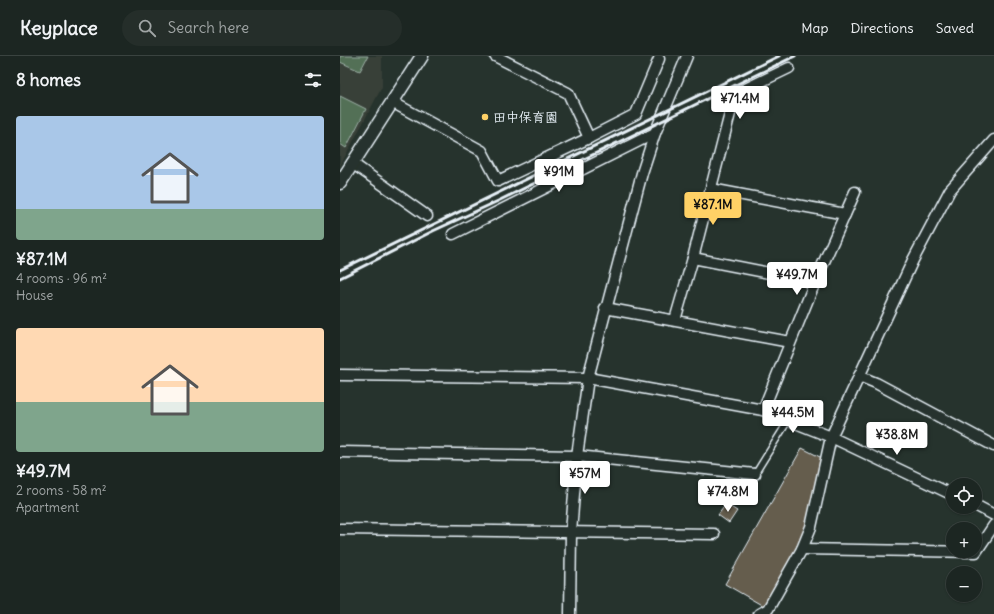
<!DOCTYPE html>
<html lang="en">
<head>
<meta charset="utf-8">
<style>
	body { margin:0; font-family:Delius,"Klee One",sans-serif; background:#252e2a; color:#f1f3f6; height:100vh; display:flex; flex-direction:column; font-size:15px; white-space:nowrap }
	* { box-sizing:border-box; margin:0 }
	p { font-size:13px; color:#a0a5a5 }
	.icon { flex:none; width:22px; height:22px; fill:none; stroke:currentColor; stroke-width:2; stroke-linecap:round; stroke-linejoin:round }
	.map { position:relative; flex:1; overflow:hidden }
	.details { display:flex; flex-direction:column; background:#1c2622; width:340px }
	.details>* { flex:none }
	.fabs { position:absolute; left:606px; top:422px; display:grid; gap:8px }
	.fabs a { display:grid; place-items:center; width:36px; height:36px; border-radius:50%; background:#1c2622; box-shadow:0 1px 3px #0004,0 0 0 1px #3a4340; font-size:20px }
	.price { position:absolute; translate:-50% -34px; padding:0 9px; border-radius:4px; background:#fff; color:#222; font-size:13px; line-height:26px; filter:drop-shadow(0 1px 2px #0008) }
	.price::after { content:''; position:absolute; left:50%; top:24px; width:12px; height:9px; margin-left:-6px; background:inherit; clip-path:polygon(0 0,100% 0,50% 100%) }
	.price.active { background:#ffd166; color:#111 }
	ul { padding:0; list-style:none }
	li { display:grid; align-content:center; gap:8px; height:212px; padding:0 16px }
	li span { display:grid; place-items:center; height:124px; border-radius:4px; color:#555 }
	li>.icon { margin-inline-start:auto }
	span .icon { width:72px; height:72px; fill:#fffc; stroke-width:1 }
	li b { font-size:17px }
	h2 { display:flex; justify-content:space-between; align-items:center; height:48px; padding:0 16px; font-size:17px }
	header { display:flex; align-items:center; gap:24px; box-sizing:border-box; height:56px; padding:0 20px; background:#1c2622; border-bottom:1px solid #3a4340 }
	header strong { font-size:19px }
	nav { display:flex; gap:22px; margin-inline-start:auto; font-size:14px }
	.search { width:280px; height:36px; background:#252e2a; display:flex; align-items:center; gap:10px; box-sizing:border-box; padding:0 14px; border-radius:22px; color:#a0a5a5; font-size:15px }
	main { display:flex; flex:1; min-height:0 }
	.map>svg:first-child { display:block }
</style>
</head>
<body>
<header>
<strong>Keyplace</strong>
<div class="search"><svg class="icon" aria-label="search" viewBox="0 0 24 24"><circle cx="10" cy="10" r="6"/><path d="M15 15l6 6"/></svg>Search here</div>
<nav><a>Map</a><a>Directions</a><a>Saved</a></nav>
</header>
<main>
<section class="details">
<h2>8 homes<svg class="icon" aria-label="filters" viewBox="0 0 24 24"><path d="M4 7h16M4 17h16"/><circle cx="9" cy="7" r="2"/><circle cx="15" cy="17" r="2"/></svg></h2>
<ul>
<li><span style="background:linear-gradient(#a9c7e8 75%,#7fa58c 0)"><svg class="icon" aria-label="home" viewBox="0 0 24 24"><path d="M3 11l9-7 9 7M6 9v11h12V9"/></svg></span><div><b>¥87.1M</b><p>4 rooms · 96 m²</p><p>House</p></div></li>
<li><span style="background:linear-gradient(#ffd9b3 60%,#7fa58c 0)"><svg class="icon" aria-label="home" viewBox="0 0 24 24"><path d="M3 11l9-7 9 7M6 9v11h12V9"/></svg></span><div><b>¥49.7M</b><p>2 rooms · 58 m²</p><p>Apartment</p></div></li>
</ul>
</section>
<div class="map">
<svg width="654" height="558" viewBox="0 0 654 558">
	<rect width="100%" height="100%" fill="#26332d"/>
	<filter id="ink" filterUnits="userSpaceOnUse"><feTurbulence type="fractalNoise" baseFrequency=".025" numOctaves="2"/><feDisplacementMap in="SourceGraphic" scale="8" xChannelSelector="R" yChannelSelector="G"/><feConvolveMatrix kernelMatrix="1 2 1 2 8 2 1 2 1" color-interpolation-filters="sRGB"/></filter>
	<g filter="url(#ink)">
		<!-- built -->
		<polygon fill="#394037" points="0,0 42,0 42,31 0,110"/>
		<!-- green -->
		<g fill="#537057" stroke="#9eb0a8">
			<polygon points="0,0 28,0 20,15 0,6"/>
			<polygon points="0,40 26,53 6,92 0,88"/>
		</g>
		<!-- building -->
		<g fill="#655d4e" stroke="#e8f1f8">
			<polygon points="462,392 482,402 468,468 458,491 425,551 385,528"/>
			<polygon points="386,448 397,455 389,467 378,459"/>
		</g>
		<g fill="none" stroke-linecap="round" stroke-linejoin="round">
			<defs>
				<polyline id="service" points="415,418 448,365"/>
				<g id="minor">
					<polyline points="155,0 228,37 249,82 296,58 319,3"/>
					<polyline points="52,46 142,95 158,125 249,82"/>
					<polyline points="12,107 87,160"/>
					<polyline points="371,133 505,158"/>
					<polyline points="113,178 315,77"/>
					<polyline points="353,202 475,226"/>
					<polyline points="265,252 450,286"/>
					<polyline points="335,264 353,202 395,38 449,12"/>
					<polyline points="0,319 248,322 423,354 491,381 613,439"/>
					<polyline points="519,320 536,327 654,390"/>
					<polyline points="423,354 475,226 515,136"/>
					<polyline points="0,396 237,400 415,418"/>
					<polyline points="635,449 654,459"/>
					<polyline points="0,473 374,478"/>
					<polyline points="462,493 636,496 654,469"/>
					<polyline points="230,558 231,476 237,400 248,322 302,117 315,77 347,0"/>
					<polyline points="419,558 428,553 462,493 471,471 491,381 573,204 610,134 654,84"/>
				</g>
				<polyline id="tertiary" points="0,127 82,0"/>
			</defs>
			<!-- service casing -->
			<use href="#service" stroke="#e8f1f8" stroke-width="8"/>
			<!-- minor casing -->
			<use href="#minor" stroke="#e8f1f8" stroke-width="13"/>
			<!-- tertiary casing -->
			<use href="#tertiary" stroke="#e8f1f8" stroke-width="15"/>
			<!-- service -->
			<use href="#service" stroke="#26332d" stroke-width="5"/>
			<!-- minor -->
			<use href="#minor" stroke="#26332d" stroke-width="10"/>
			<!-- tertiary -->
			<use href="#tertiary" stroke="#26332d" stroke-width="12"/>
			<!-- rail -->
			<g stroke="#e8f1f8" stroke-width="3">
				<polyline points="0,214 439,0"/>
				<polyline points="0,222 93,175 158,145 455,0"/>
			</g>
		</g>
	</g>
	<!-- markers -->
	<circle fill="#ffd166" stroke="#26332d" stroke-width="1.5" cx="145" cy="61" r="4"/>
	<g text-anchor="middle" stroke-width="3.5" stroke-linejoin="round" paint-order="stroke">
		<!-- poi labels -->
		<g font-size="13" font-weight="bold" fill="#e8f1f8" stroke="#26332d" text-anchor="start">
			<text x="153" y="66">田中保育園</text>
		</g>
	</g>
</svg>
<div class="fabs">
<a><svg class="icon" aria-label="locate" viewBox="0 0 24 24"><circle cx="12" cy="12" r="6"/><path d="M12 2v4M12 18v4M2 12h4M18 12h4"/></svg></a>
<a>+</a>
<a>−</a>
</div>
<b class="price" style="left:400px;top:64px">¥71.4M</b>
<b class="price" style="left:219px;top:137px">¥91M</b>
<b class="price active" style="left:373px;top:170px">¥87.1M</b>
<b class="price" style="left:457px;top:240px">¥49.7M</b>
<b class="price" style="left:453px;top:378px">¥44.5M</b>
<b class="price" style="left:557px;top:400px">¥38.8M</b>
<b class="price" style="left:245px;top:439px">¥57M</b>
<b class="price" style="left:388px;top:457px">¥74.8M</b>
</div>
</main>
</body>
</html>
